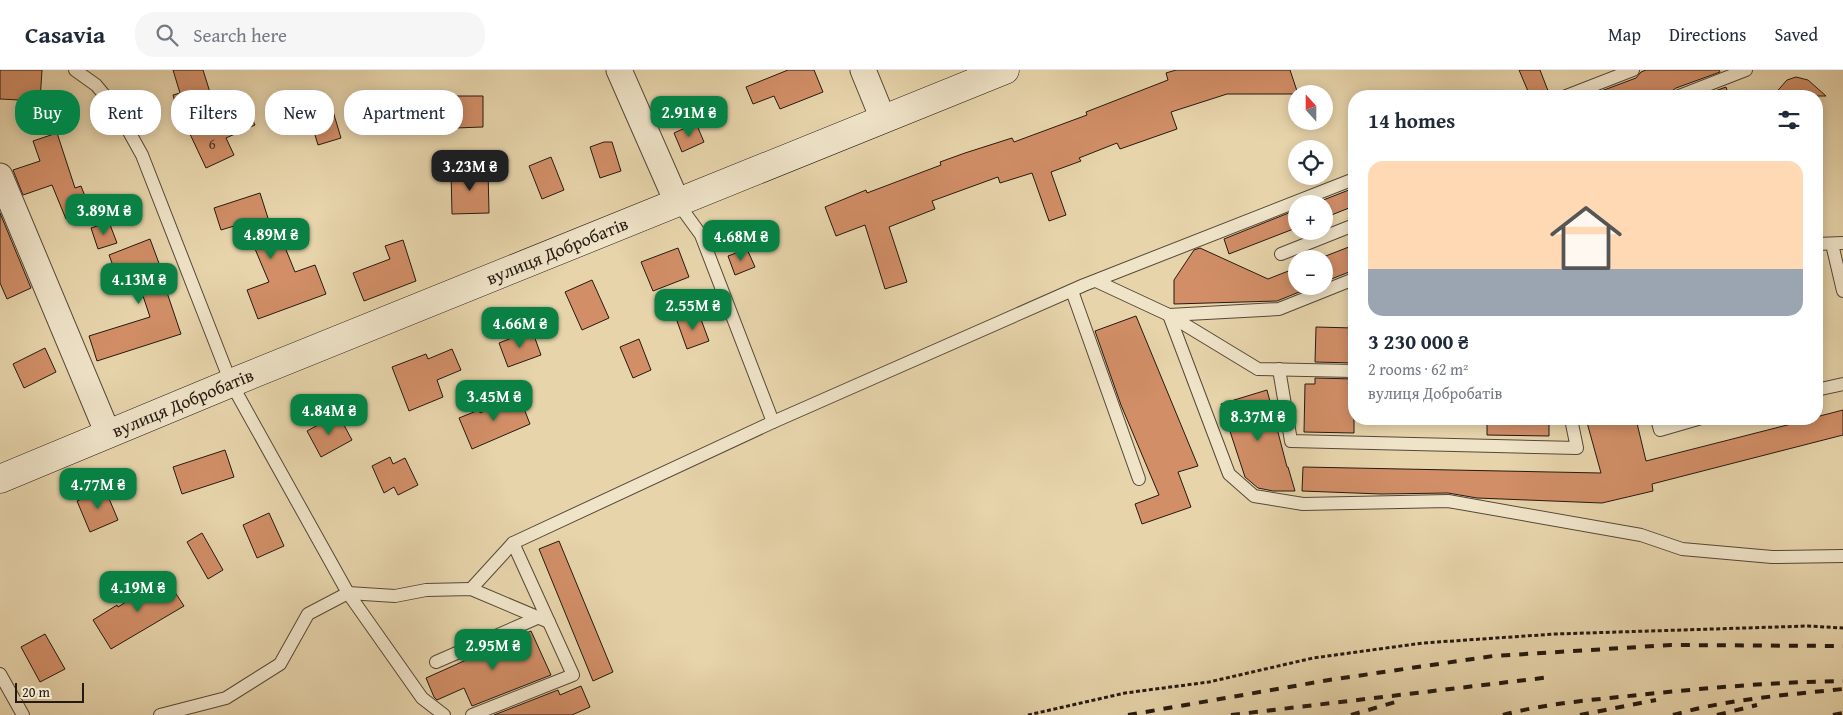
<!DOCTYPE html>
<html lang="en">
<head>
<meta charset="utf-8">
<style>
	body { margin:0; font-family:"Gentium Book Plus",serif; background:#f6f6f7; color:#1f2937; height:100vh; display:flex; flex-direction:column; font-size:19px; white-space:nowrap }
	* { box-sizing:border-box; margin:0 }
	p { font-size:16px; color:#747a83 }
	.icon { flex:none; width:28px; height:28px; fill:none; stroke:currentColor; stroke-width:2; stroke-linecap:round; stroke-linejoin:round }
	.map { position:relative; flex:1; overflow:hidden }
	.sheet { position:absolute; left:1348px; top:20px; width:475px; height:335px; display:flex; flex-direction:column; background:#fff; border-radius:20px; box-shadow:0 2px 12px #0003 }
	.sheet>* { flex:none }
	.banner { position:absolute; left:15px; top:20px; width:475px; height:45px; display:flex; gap:10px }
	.needle { width:32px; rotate:339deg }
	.controls { position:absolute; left:1288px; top:15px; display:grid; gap:10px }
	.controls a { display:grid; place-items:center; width:45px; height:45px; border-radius:50%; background:#fff; box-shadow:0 2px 12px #0003; font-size:25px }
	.scale { position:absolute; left:15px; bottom:12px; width:69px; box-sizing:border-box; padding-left:5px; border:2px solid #241911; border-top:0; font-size:14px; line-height:18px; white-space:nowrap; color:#241911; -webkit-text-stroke:4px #efe3c8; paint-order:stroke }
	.price { position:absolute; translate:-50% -42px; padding:0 11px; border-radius:10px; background:#0b8043; color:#fff; font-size:16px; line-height:32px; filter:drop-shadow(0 1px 2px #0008) }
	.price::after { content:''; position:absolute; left:50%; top:30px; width:15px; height:11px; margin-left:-8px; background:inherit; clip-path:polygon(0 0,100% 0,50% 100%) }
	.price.active { background:#222; color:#fff }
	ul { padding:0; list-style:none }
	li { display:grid; align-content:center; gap:10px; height:265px; padding:0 20px }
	li span { display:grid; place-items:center; height:155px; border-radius:15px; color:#555 }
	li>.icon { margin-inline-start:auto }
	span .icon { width:90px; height:90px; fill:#fffc; stroke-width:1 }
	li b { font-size:21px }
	h2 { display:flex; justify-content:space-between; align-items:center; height:60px; padding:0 20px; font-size:21px }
	.tag { padding:0 18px; border-radius:20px; background:#fff; box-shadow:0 2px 12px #0003; font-size:18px; line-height:45px }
	.tag.active { background:#0b8043; color:#fff }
	header { display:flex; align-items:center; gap:30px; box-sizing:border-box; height:70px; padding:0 25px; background:#fff; border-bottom:1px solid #e0e1e3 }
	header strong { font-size:24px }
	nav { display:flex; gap:28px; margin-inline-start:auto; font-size:18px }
	.search { width:350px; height:45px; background:#f6f6f7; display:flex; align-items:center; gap:12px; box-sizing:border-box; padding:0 18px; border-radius:20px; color:#747a83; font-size:19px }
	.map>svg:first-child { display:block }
</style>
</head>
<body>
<header>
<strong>Casavia</strong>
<div class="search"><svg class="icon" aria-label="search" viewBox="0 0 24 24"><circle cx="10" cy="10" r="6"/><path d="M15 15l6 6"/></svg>Search here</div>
<nav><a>Map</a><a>Directions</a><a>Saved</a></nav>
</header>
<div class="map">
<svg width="1843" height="645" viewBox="0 0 1843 645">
	<rect width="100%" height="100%" fill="#e7d4ab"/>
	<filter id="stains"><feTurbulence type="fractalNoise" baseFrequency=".004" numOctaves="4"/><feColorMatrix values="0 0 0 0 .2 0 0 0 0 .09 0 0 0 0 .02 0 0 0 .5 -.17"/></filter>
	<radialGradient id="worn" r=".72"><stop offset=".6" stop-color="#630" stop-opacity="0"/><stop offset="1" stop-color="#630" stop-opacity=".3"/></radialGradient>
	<!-- building -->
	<g fill="#d18e67" stroke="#241911">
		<polygon points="0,0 42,0 40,31 0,29"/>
		<polygon points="173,0 203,0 218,48 246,36 255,55 226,68 234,85 206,98 181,45 179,46 173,25 180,23"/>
		<polygon points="788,0 814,0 823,22 780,39 774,26 753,34 746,17"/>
		<polygon points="1176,0 1290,0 1298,24 1227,24 1171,42 1177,59 1120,79 1117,73 1079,88 1081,91 1051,102 1066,145 1049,151 1032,103 1000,113 998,107 932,131 935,139 889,157 907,212 885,219 865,155 836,166 825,137 866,120 867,123 941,95 940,92 965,83 1012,68 1014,72 1087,45 1086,42 1168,10 1166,3"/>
		<polygon points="1519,0 1540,0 1550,26 1530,26"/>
		<polygon points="1646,0 1719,0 1720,2 1676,18 1672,21 1671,26 1588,26 1636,8 1641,2"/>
		<polygon points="1796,7 1808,10 1826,26 1773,26 1787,10"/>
		<polygon points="1726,17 1729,26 1701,26"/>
		<polygon points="454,26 483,26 483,57 455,58"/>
		<polygon points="332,38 341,68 318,75 309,45"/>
		<polygon points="696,53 704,72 682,82 674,63"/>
		<polygon points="57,63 75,118 81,116 90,139 66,149 52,115 23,125 13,100 40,91 33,71"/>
		<polygon points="604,72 612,72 621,101 600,108 590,77"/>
		<polygon points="551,87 564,120 542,129 529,96"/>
		<polygon points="488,100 489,143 452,144 451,101"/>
		<polygon points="1354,118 1354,136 1324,148 1324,134 1313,134"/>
		<polygon points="260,123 274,167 280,165 295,202 315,195 326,224 258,249 247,220 269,212 244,153 221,160 214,138"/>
		<polygon points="1296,140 1296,158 1229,184 1224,169"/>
		<polygon points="0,143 31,218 7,229 0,213"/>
		<polygon points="109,152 117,173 98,179 91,158"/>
		<polygon points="150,169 160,196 158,196 181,264 97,291 89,266 150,247 136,205 119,212 109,185"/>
		<polygon points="403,170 416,211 364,231 353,203 390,189 385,176"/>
		<polygon points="1354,175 1354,200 1324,212 1324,189 1318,189"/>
		<polygon points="678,178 689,207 653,221 641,192"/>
		<polygon points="1200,178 1268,209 1296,198 1296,216 1314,216 1277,231 1174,234 1174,210 1194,180"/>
		<polygon points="747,179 755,197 735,205 728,186"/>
		<polygon points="592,210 609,248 582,260 565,222"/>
		<polygon points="699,244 709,271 687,279 677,251"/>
		<polygon points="1136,246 1198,396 1178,402 1191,437 1142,454 1135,434 1159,425 1121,335 1095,261"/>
		<polygon points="1316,257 1354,258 1354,293 1315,292"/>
		<polygon points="532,260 541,285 508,297 499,273"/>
		<polygon points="639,269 651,300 633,308 620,277"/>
		<polygon points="45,278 56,302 24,318 13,294"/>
		<polygon points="452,279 461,300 437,310 443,327 409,341 392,297 426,284 428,289"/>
		<polygon points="1315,308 1354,309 1354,363 1304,362 1305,314 1315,314"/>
		<polygon points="1267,320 1287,397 1288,397 1295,421 1273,421 1258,418 1245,407 1221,334"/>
		<polygon points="519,326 530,354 472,379 459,348 479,340 480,343"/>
		<polygon points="1843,340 1843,365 1652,414 1653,421 1602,433 1477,428 1448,423 1381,424 1302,421 1303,397 1601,403 1586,349 1636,349 1646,391 1811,349 1816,349 1816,347"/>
		<polygon points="338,344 352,370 321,387 307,361"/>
		<polygon points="1487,349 1549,349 1549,366 1487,365"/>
		<polygon points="225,380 234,407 182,424 173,397"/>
		<polygon points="390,387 393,394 405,388 418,415 398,425 394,417 384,423 372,396"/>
		<polygon points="105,419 118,450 90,462 77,431"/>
		<polygon points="269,443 284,476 257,488 243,455"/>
		<polygon points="202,463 223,500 208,509 187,472"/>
		<polygon points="559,471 613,602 593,611 539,479"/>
		<polygon points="165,507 184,536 111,579 93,550 117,535 118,537"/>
		<polygon points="531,561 551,605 472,636 464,618 437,630 434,627 426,608"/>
		<polygon points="45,564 65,599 40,612 21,577"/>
		<polygon points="581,616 590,637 572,645 494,645 558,620 560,625"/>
	</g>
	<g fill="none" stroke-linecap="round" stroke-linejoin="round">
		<defs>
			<g id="lane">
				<polyline points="75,0 96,15 117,40 142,85 231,313 348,523 422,628 444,645"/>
				<polyline points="1566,26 1633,0"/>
				<polyline points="1679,26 1746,0"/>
				<polyline points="677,132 701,165 773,352"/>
				<polyline points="1816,174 1843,173"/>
				<polyline points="1832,174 1843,221"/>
				<polyline points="1281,184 1354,155"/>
				<polyline points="1096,211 1169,245 1279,239 1354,209"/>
				<polyline points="1072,221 1139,409"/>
				<polyline points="1169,245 1229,404 1254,426 1303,434 1448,431 1641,465 1682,479 1772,487 1843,486"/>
				<polyline points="1169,245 1258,299 1354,301"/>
				<polyline points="1279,299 1291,371 1577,378 1571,349"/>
				<polyline points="1816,320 1843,314"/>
				<polyline points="1657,349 1660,360 1698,349"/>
				<polyline points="471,519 513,473 773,352 1084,215 1354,109"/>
				<polyline points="436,592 537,548"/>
				<polyline points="0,604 23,645"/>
				<polyline points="160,645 226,628 280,594 308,544 348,523 395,526 426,520 471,519 549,552"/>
				<polyline points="472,645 573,605 513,473"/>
			</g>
			<g id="street">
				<polyline points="619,0 677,132"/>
				<polyline points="863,0 883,49"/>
				<polyline points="0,106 108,364"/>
			</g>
			<g id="secondary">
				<path id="s1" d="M0,409L231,313L1005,0"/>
			</g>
		</defs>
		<!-- lane casing -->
		<use href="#lane" stroke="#554838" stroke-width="14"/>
		<!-- street casing -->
		<use href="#street" stroke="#554838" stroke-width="27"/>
		<!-- secondary casing -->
		<use href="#secondary" stroke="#241911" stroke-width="29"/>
		<!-- path -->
		<polyline stroke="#241911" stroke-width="3" stroke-dasharray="4 2.5" stroke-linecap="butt" points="1028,645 1125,623 1209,612 1313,588 1423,573 1555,564 1808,556 1843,558"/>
		<!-- lane -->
		<use href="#lane" stroke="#efe3c8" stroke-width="12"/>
		<!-- street -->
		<use href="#street" stroke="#efe3c8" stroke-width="25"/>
		<!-- secondary -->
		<use href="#secondary" stroke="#efe3c8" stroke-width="28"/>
		<!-- rail -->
		<g stroke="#241911" stroke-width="4" stroke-dasharray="9 9" stroke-linecap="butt">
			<polyline points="1128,645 1329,610 1493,586 1671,575 1843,576"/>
			<polyline points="1231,645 1551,607"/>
			<polyline points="1351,645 1399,631"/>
			<path d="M1503,645C1547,633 1593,630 1638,625C1706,618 1774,612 1843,611"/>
			<polyline points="1580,645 1656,630"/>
			<path d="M1673,645C1728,629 1786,625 1843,619"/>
			<polyline points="1717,645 1757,635"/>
			<polyline points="1833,645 1843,643"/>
		</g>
	</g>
	<g text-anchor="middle" stroke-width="4.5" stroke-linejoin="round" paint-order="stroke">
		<!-- number labels -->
		<g font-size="15" fill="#4f3626">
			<text x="212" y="79">6</text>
		</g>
		<!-- street labels -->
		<g font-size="18" fill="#241911" stroke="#efe3c8">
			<text dy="6" stroke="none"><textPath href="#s1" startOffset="602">вулиця Добробатів</textPath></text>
			<text dy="6" stroke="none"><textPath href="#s1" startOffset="198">вулиця Добробатів</textPath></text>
		</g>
	</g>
	<rect width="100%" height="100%" filter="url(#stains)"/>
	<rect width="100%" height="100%" fill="url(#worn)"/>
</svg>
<div class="controls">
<a><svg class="needle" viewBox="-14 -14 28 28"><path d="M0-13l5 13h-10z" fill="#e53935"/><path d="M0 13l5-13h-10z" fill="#747a83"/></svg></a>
<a><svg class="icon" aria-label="locate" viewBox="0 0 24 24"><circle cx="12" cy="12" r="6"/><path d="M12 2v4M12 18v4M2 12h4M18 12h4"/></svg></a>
<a>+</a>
<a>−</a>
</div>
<div class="scale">20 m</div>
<b class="price" style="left:689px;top:68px">2.91M ₴</b>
<b class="price active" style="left:470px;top:122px">3.23M ₴</b>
<b class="price" style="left:104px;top:166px">3.89M ₴</b>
<b class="price" style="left:271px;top:190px">4.89M ₴</b>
<b class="price" style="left:741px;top:192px">4.68M ₴</b>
<b class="price" style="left:139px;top:235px">4.13M ₴</b>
<b class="price" style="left:693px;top:261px">2.55M ₴</b>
<b class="price" style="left:520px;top:279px">4.66M ₴</b>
<b class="price" style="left:494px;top:352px">3.45M ₴</b>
<b class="price" style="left:329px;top:366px">4.84M ₴</b>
<b class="price" style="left:1258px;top:372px">8.37M ₴</b>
<b class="price" style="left:98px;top:440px">4.77M ₴</b>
<b class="price" style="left:138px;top:543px">4.19M ₴</b>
<b class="price" style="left:493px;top:601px">2.95M ₴</b>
<div class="banner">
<a class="tag active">Buy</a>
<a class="tag">Rent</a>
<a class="tag">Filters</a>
<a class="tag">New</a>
<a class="tag">Apartment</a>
</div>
<section class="sheet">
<h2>14 homes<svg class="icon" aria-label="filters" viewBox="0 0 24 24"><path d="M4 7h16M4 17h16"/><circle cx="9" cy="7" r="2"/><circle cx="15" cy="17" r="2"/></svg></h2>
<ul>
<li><span style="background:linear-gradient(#ffd9b3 70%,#9aa5b1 0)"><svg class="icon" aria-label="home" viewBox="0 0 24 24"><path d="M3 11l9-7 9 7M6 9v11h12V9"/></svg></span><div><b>3 230 000 ₴</b><p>2 rooms · 62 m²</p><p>вулиця Добробатів</p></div></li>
</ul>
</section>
</div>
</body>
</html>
